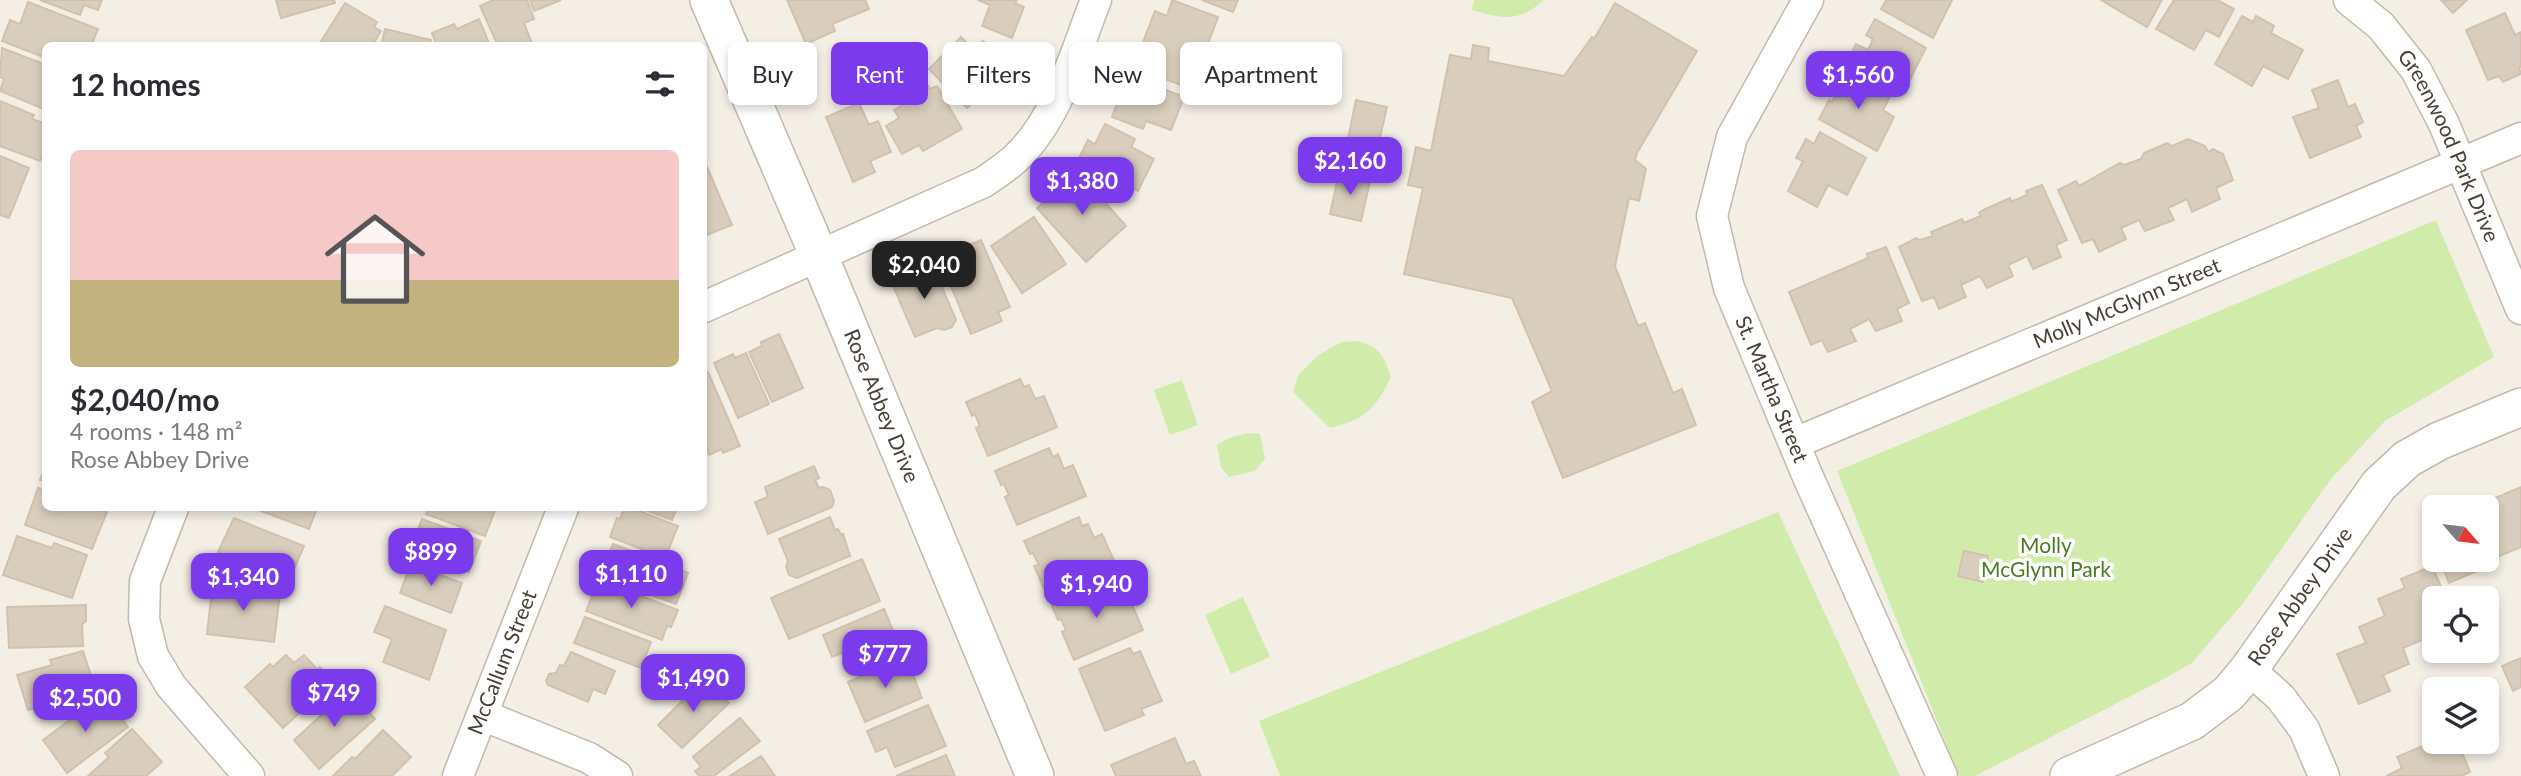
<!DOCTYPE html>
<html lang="en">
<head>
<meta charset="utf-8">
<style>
	body { margin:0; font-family:Lato,sans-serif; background:#f7f7f7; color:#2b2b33; height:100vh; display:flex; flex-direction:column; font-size:26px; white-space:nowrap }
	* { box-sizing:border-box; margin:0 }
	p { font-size:23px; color:#7c7c81 }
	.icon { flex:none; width:38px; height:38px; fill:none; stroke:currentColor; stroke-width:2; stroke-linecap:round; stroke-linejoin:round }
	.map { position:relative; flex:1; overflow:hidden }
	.panel { position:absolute; left:42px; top:42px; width:665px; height:469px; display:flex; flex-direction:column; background:#fff; border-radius:10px; box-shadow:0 4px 10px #0003 }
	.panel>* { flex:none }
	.top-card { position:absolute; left:728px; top:42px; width:665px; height:63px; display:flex; gap:14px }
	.needle { width:46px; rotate:118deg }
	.fabs { position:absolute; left:2422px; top:495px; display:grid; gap:14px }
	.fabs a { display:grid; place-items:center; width:77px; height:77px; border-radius:10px; background:#fff; box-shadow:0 4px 10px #0003; font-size:35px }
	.price { position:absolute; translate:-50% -60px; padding:0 16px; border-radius:14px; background:#7c3aed; color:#fff; font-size:23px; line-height:46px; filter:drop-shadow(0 2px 4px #0008) }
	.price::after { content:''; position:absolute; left:50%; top:42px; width:21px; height:16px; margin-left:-10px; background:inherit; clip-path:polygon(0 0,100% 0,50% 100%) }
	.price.current { background:#222; color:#fff }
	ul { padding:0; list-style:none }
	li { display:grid; align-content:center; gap:14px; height:371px; padding:0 28px }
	li span { display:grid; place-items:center; height:217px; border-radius:10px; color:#555 }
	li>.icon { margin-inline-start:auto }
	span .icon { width:126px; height:126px; fill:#fffc; stroke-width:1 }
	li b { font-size:30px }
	h2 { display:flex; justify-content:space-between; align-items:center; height:84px; padding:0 28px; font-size:30px }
	.tag { padding:0 24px; border-radius:10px; background:#fff; box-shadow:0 4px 10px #0003; font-size:24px; line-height:63px }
	.tag.current { background:#7c3aed; color:#fff }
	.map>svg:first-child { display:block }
</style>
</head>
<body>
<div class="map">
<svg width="2521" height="776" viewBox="0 0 2521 776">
	<rect width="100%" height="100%" fill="#f4efe5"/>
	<!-- green -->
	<g fill="#d1ebab">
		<path d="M1474,0H1544C1518,23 1503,19 1472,10Z"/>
		<polygon points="2436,220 2494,357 2385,421 2331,479 2244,602 2192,663 2160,681 1975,776 1959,776 1837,471"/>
		<path d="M1357,341C1381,348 1383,354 1391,377C1375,409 1366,419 1330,428L1293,392L1299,374L1320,354L1342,342Z"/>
		<polygon points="1182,380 1198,425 1170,435 1154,390"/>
		<polygon points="1249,433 1260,434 1265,458 1255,471 1229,477 1221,467 1217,445 1229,438"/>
		<polygon points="1778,512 1900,776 1280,776 1259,721"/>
		<polygon points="1243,597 1270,657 1231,674 1205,615"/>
	</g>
	<!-- building -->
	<g fill="#d9cdbd" stroke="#d2c2ad" stroke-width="2">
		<polygon points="40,0 102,0 98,10 84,5 80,15"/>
		<polygon points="276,0 334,0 335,3 281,18"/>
		<polygon points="493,0 527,0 534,19 524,23 533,46 498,46 480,6"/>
		<polygon points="530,0 561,0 534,11"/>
		<polygon points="787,0 865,0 869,9 832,24 835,31 806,44"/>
		<polygon points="978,0 1017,0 1015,3 1024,7 1012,38 982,26 990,5"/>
		<polygon points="1172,0 1218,17 1191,89 1147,72 1151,60 1138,55 1155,11 1167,16"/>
		<polygon points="1202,0 1238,0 1233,12"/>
		<polygon points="1886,0 1952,0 1933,38 1881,9"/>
		<polygon points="2101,0 2162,0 2147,27"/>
		<polygon points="2174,0 2217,0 2234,9 2219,37 2206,30 2194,50 2156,29"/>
		<polygon points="2441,0 2467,0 2453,13"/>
		<polygon points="28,2 98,29 91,46 46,46 46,58 2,41 10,20 20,24"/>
		<polygon points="345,3 377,22 374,27 381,31 372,46 318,46"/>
		<polygon points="1615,3 1697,51 1637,153 1635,160 1646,169 1639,201 1629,198 1615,266 1638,326 1645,323 1673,393 1682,389 1696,425 1563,478 1532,402 1552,391 1512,298 1404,274 1423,188 1408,185 1416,147 1431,151 1450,55 1471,59 1473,45 1489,48 1488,61 1564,76 1592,37 1594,39"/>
		<polygon points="2505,13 2515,35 2521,32 2521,67 2519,68 2521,74 2503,82 2499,76 2488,80 2466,30"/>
		<polygon points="2242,16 2253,22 2256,16 2274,26 2271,33 2303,50 2288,79 2263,66 2252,86 2215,64"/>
		<polygon points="479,19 490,46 437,46 432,33 454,24 457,29"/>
		<polygon points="1875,19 1926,48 1903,93 1847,62 1856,44 1868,50 1873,39 1866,35"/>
		<polygon points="385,29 431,40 430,46 381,46"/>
		<polygon points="961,37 974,50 983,41 1006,65 990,81 996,87 980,104 976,99 967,108 929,69"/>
		<polygon points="2,48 46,65 44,109 0,91 4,79 0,77"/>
		<polygon points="1840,71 1890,97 1883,110 1894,117 1877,151 1819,119 1829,100 1832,102 1836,94 1831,90"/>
		<polygon points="1121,72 1184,97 1171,130 1146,121 1143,129 1112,117 1120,96 1113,93"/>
		<polygon points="2338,80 2348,107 2355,104 2363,122 2356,126 2361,137 2310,158 2293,117 2319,108 2312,90"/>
		<polygon points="927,84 930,89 937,86 962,129 923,151 919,145 902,154 886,126 899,118 894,110 912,100 908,94"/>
		<polygon points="1356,100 1387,107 1378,146 1348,139"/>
		<polygon points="0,101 34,115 32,119 46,124 46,148 40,161 0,146"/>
		<polygon points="859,103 869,125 878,121 891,152 870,161 875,172 853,182 826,117"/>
		<polygon points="1105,124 1135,139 1131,147 1154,159 1138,191 1078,160 1088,140 1095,144"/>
		<polygon points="1820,132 1866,158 1847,195 1828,185 1817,207 1788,191 1803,161 1796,158 1806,139 1814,144"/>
		<polygon points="2188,139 2205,146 2208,152 2213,149 2223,154 2233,180 2216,188 2220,199 2192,212 2187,199 2168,208 2174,220 2145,231 2139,220 2121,228 2126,239 2099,252 2093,239 2082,243 2058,190 2076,181 2079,186 2120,163 2124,165 2141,159 2144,153 2167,143 2172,146"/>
		<polygon points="0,156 29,168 9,218 0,215"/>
		<polygon points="707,167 732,225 704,236 704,168"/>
		<polygon points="1078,172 1126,226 1086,262 1037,208"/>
		<polygon points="1339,174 1370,181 1361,221 1330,214"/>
		<polygon points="2042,185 2067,240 2056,245 2061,257 2033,269 2027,256 2008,265 2013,276 1987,288 1980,276 1961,285 1966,297 1939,309 1934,297 1922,301 1899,247 1916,238 1920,240 1933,236 1931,232 1962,219 1964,223 1978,217 1981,216 1979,213 1983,210 2010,198 2011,202 2027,195 2026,191"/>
		<polygon points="1034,217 1066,264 1022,293 991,246"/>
		<polygon points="981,240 1010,307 998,312 1002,321 971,334 942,265 958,259 957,255 966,251 964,247"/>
		<polygon points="1886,247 1909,303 1897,309 1902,321 1876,331 1869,319 1850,329 1856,341 1828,352 1822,340 1811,345 1789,292 1868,258 1867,254"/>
		<polygon points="932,264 956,320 952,327 944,330 937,328 915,337 891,281"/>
		<polygon points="779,334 803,388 772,402 749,352 762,346 761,342"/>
		<polygon points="746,353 769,404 738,418 714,363 733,354 735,358"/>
		<polygon points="708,372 740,446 723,453 722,449 709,455 704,441 704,374"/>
		<polygon points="1020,379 1024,387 1029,385 1035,399 1044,396 1057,427 988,456 976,428 980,426 975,414 972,416 966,402"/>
		<polygon points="1049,448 1053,457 1058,454 1064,469 1073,465 1086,496 1017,525 1005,497 1009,495 1004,484 1001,485 995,471"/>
		<polygon points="46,466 46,482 40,480"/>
		<polygon points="814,466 819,478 815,480 819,488 823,487 830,490 834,501 832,507 768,534 755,502 768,497 765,487"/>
		<polygon points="2521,487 2521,547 2480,564 2482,569 2449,583 2440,560 2487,560 2487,508 2472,508"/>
		<polygon points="38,488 46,490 46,508 94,508 107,512 92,549 25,525"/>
		<polygon points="253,508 317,508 309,529"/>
		<polygon points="429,508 496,508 485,536 426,514"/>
		<polygon points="624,508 632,508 678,526 665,558 610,537 617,518 620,519"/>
		<polygon points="640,508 677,508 672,520"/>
		<polygon points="830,517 835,530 838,529 841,535 843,534 850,556 797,578 789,575 786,566 788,561 779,539"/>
		<polygon points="1079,517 1082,526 1088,524 1094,538 1102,534 1116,565 1047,595 1034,566 1039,565 1033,553 1030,554 1024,541"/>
		<polygon points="234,518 304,546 289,581 218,552"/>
		<polygon points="422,519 481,541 469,572 410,550"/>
		<polygon points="2434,530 2434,547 2428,532"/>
		<polygon points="17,536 52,548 54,543 87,555 72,598 3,575"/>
		<polygon points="613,544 688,573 676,604 606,578 609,571 602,569"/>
		<polygon points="1964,551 1988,556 1983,582 1958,576"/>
		<polygon points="862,559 880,601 789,639 771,598"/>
		<polygon points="411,564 462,583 451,613 400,593"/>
		<polygon points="2432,566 2446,598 2434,598 2434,625 2426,629 2429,637 2403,648 2409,664 2383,675 2390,691 2359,704 2337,654 2366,643 2359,627 2385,616 2378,599 2405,588 2401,579"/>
		<polygon points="213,580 241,584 240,589 280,594 274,642 207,634"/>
		<polygon points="598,580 678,610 671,627 667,626 662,640 586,611"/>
		<polygon points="1107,583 1110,592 1115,589 1121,603 1130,600 1143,630 1074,660 1062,632 1066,630 1061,619 1058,620 1052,606"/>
		<polygon points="86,605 86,621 82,624 83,646 9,648 7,607"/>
		<polygon points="385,606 446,630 429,680 383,662 392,639 374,632"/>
		<polygon points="884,609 901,650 850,672 842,653 832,657 823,635"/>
		<polygon points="585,617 651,642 641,668 574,643"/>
		<polygon points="1130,648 1133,654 1140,651 1162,701 1141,709 1144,715 1105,731 1079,669"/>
		<polygon points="83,651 95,688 28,710 17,675 52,665 50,660"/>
		<polygon points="571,652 615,671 605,694 593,689 588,702 548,685 546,681 549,674 556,673 560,665 564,666"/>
		<polygon points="286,655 294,663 304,655 317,669 320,667 333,682 283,728 245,687 270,664 273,667"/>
		<polygon points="906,657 922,698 865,722 848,682"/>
		<polygon points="2521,658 2521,687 2513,691 2502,666"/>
		<polygon points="704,679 729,703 682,748 658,725"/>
		<polygon points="349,690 375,719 319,769 294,740"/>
		<polygon points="104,695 128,727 67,773 43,740"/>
		<polygon points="928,705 946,746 895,767 887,747 876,752 867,731"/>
		<polygon points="740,718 760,741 714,776 699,776 695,771 701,767 693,757"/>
		<polygon points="132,729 162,762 146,776 88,776 109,757 105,753"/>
		<polygon points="383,730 411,757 392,776 333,776 352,757 355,759"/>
		<polygon points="1175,738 1186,764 1194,761 1201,776 1116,776 1111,765"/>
		<polygon points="2434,741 2458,742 2470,772 2461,776 2387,776 2402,768 2397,757"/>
		<polygon points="946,755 955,776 896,776"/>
		<polygon points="761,756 775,776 730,776"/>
	</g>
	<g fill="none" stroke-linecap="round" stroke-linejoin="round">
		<defs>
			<g id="minor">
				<path id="s1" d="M1808,0L1732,137L1712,216L1729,288L1808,477L1942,776"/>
				<path id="s2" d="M2349,0L2381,26L2416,70L2444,124L2521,309"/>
				<path d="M704,307L984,182C994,175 1005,168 1015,159C1058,119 1075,53 1096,0"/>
				<path id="s3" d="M1795,443L2521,138"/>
				<polyline points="173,508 145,581 144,619 153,656 171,686 249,776"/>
				<polyline points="2249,669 2281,698 2304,729 2324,776"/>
				<polyline points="482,715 589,758 617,776"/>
				<path id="s4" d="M458,776L563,508"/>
			</g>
			<g id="tertiary">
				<path id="s5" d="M709,0L819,256L1035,776"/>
				<path id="s6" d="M2069,776L2192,721L2229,693L2249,669L2379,485L2407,459L2439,441L2521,407"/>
			</g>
		</defs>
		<!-- minor casing -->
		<use href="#minor" stroke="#c3b9aa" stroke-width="33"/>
		<!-- tertiary casing -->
		<use href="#tertiary" stroke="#c3b9aa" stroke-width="40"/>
		<!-- minor -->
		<use href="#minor" stroke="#fff" stroke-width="30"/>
		<!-- tertiary -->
		<use href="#tertiary" stroke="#fff" stroke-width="37"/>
	</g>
	<g text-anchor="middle" stroke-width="7" stroke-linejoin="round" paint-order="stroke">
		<!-- street labels -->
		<g font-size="21" fill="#473f34" stroke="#fff">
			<text dy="7" stroke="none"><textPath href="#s2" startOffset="180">Greenwood Park Drive</textPath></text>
			<text dy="7" stroke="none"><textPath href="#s3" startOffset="360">Molly McGlynn Street</textPath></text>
			<text dy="7" stroke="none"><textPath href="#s1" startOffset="422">St. Martha Street</textPath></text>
			<text dy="7" stroke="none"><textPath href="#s5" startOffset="441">Rose Abbey Drive</textPath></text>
			<text dy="7" stroke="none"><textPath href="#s6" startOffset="301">Rose Abbey Drive</textPath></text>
			<text dy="7" stroke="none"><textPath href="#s4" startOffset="122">McCallum Street</textPath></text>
		</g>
		<!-- park labels -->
		<g font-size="21" fill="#487d23" stroke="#fff">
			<text x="2046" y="553">Molly<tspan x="2046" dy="24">McGlynn Park</tspan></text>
		</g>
	</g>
</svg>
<div class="fabs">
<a><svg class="needle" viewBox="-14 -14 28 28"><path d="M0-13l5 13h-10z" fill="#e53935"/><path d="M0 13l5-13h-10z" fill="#7c7c81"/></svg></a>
<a><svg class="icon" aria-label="locate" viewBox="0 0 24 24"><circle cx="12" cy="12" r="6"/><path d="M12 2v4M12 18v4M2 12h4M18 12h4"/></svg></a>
<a><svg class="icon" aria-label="layers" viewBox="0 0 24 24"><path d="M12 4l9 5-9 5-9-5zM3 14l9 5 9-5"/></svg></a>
</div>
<b class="price" style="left:1858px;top:111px">$1,560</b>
<b class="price" style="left:1350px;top:197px">$2,160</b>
<b class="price" style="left:1082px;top:217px">$1,380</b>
<b class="price current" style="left:924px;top:301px">$2,040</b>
<b class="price" style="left:431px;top:588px">$899</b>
<b class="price" style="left:631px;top:610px">$1,110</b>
<b class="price" style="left:243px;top:613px">$1,340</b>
<b class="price" style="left:1096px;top:620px">$1,940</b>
<b class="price" style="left:885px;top:690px">$777</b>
<b class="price" style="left:693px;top:714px">$1,490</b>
<b class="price" style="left:334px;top:729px">$749</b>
<b class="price" style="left:85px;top:734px">$2,500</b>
<div class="top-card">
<a class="tag">Buy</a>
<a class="tag current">Rent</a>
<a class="tag">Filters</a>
<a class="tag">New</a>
<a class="tag">Apartment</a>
</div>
<section class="panel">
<h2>12 homes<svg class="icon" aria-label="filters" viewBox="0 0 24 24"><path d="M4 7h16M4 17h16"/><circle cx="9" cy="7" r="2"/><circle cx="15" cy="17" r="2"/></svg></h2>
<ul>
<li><span style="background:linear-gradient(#f6c9c9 60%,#c2b280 0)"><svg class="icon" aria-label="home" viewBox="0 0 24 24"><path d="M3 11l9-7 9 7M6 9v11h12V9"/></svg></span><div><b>$2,040/mo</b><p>4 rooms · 148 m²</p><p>Rose Abbey Drive</p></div></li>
</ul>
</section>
</div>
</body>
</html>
